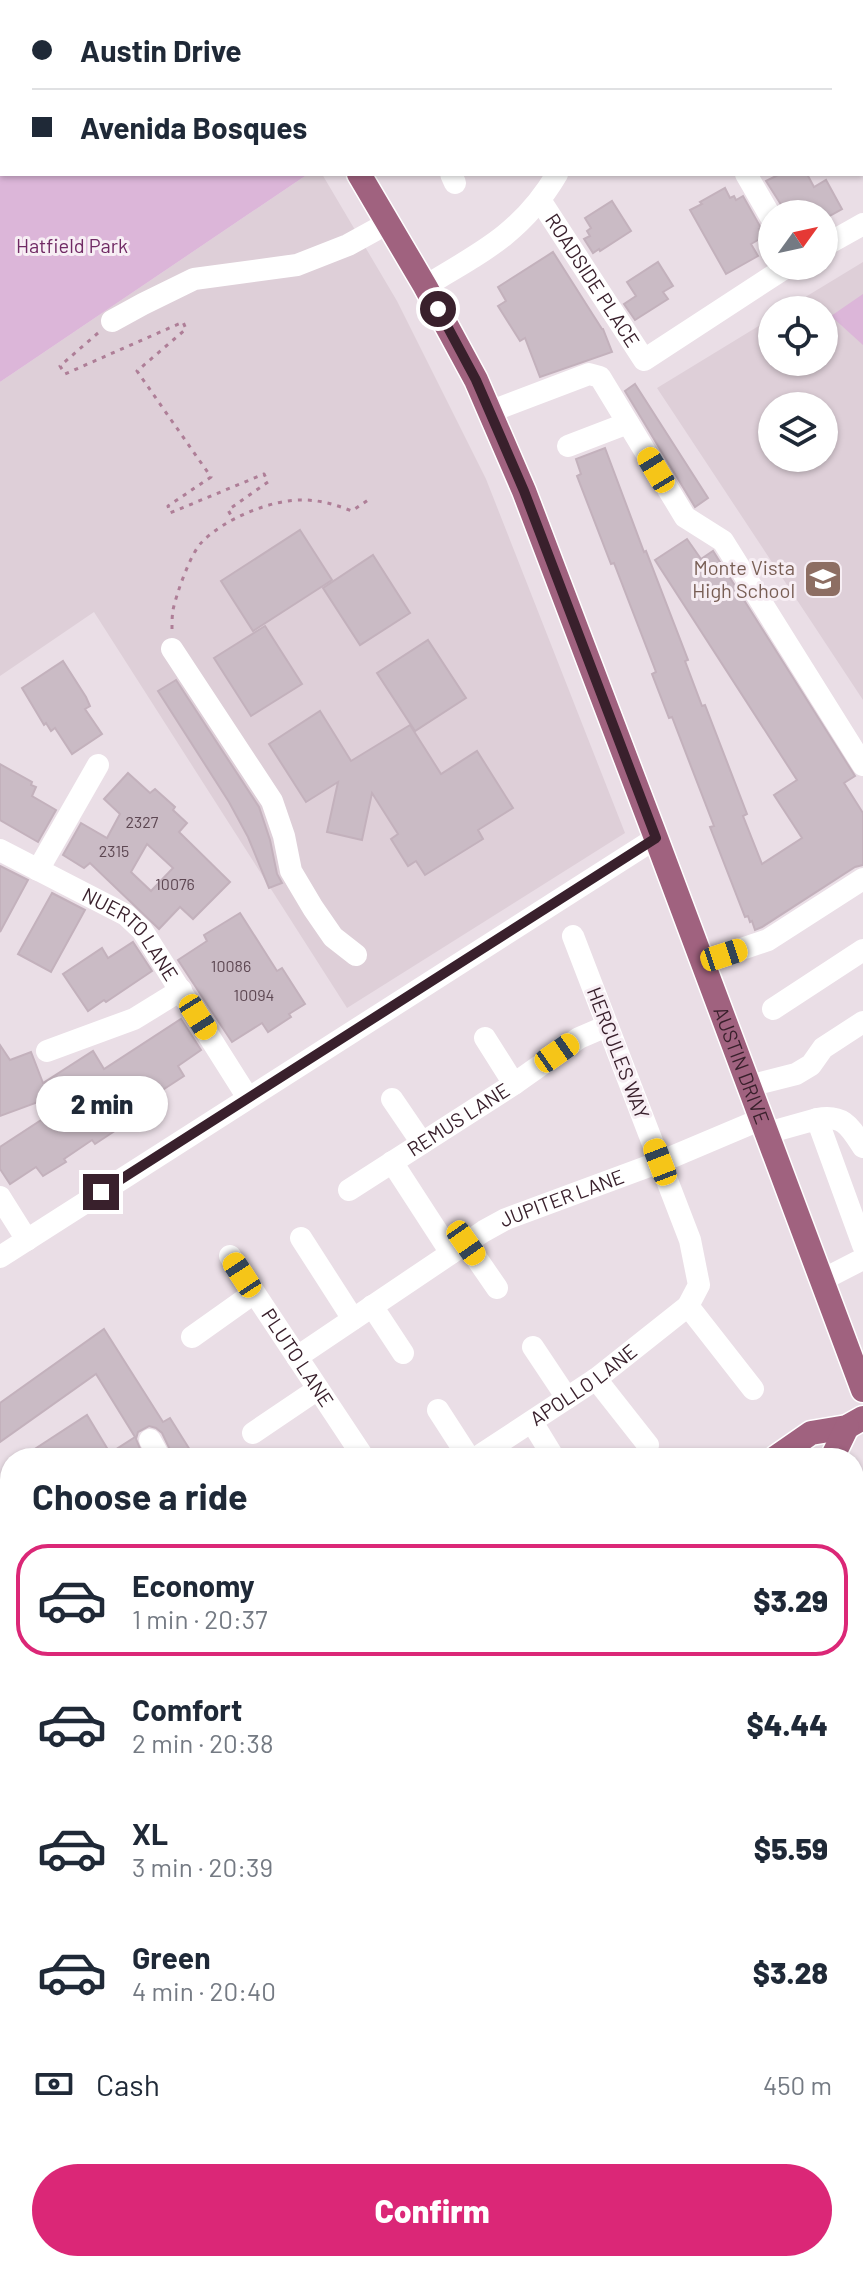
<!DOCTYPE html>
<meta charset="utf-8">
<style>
body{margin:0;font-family:Barlow,sans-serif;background:#f6f6f7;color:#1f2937;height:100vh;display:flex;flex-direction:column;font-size:30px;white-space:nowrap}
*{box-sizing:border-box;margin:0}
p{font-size:26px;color:#747a83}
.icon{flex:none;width:44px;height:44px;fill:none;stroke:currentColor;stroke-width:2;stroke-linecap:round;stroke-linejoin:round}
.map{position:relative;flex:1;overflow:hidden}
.sheet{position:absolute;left:0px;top:1448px;width:864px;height:824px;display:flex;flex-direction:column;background:#fff;border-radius:32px 32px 0 0;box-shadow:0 2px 6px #0004}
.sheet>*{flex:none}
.banner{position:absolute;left:0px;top:0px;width:864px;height:176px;box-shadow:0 2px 6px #0004;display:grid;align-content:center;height:176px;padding:0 32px;background:#fff}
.needle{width:52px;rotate:57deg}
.buttons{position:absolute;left:758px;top:200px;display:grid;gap:16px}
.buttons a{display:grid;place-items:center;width:80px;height:80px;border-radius:50%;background:#fff;box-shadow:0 2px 6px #0004;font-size:40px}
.end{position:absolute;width:36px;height:36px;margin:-18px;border:10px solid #39202c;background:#fff;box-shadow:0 0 0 4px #fff}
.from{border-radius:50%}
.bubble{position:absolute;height:56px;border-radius:28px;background:#fff;box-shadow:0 2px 6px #0004;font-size:26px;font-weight:800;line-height:56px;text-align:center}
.car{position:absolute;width:24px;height:48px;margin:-24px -12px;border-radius:10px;box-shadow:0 0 6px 2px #0007;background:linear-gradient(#f5c518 24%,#345 0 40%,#f5c518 0 76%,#345 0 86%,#f5c518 0)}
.banner b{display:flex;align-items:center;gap:28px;height:76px;font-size:30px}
.banner b+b{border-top:2px solid #e0e1e3}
.banner i{width:20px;height:20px;background:#1f2937}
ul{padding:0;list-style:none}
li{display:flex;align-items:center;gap:24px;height:112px;margin:0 16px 12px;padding:0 16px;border:4px solid transparent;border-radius:32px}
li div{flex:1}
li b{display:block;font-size:30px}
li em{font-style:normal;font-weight:800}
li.active{border-color:#db2777}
li>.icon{width:72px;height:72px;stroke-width:1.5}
h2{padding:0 32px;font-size:36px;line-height:96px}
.pay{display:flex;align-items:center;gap:20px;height:88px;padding:0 32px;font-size:30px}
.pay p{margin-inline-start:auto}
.button{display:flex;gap:16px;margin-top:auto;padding:16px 32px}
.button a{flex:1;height:92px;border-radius:48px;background:#db2777;color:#fff;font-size:32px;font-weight:800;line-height:92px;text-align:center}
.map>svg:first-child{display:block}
</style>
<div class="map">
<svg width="863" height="2272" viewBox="0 0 863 2272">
<rect width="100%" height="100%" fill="#eadee6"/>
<g fill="#decfd8" fill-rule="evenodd">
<polygon points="308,174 322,174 397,301 486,479 625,833 347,1008 94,612 0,676 0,382"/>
<path d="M863,262V700L657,388L772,318V362H824V310H784ZM772,406H824V458H772Z"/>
</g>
<g fill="#dcb6d9">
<polygon points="0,0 192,0 193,2 2,2 2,174 308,174 0,382"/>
<polygon points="863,294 863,345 831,316"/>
</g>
<g fill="#cabbc5" stroke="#c3b1bc" stroke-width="2" fill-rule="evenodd">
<polygon points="780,174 807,174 814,187 826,180 842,209 824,219 824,214 787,214 766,181"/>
<polygon points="725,188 730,198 734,196 736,200 743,196 761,228 759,229 763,237 751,244 758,256 726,274 690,210 702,204 700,202"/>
<polygon points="612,201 631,231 600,251 599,249 593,253 584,239 590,236 587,231 591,228 585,218"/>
<polygon points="553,252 602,329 603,329 612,352 540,377 525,338 520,341 498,306 506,301 498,287"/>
<polygon points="658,262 673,286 663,292 668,299 635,320 624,304 636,296 627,282"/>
<polygon points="635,384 708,498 695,507 625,391"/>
<polygon points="605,448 644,552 646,551 688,660 685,661 702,706 705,705 747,814 743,816 762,864 802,838 774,795 797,780 655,560 687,539 701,559 713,551 855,776 844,783 863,813 863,865 855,867 762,927 755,930 752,921 750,922 748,916 745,917 710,827 714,826 672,717 669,718 652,674 656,672 614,563 611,564 577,476 581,474 576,459"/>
<polygon points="300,530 332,580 253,631 221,581"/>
<polygon points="373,555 410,613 360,645 323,588"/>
<polygon points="265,626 302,684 251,716 214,658"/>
<polygon points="428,640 466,698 415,731 377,673"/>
<polygon points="63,661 86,697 90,706 85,709 102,734 72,754 55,728 51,731 46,723 44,725 22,688"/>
<polygon points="176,680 259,807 270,840 277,874 282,883 269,888 248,837 229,802 158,691"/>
<polygon points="320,711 351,761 410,725 441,774 477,751 513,808 478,830 483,839 425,875 416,861 408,866 391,839 398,834 372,793 362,840 327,832 338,782 306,802 269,744"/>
<polygon points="0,764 32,782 31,785 36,787 32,796 56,810 38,842 0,820"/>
<path d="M128,773L150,793L155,789L175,807L173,810L187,823L179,832L230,882L193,919L180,907L159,929L90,863L84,868L63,855L81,823L107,838L120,814L104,799ZM147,844L173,868L151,891L131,872Z"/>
<polygon points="0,866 28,880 0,932"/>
<polygon points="52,893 85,910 51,972 18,954"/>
<polygon points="240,913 277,971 282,968 305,1004 289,1014 291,1017 268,1032 262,1023 232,1042 178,960 207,941 204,935"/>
<polygon points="133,942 152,971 106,1002 104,1000 88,1011 63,974 102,948 108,958"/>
<polygon points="181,1019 201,1050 178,1066 184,1076 132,1110 136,1117 95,1144 92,1140 64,1159 66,1162 43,1176 36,1167 10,1184 0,1169 0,1147 87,1090 84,1085 0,1116 0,1045 10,1060 31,1052 43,1083 93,1051 104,1069"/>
<polygon points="104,1329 163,1422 170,1418 195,1458 174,1458 162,1433 156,1428 149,1426 138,1432 136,1439 144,1458 21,1458 87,1415 110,1453 135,1437 96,1374 0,1442 0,1403"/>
</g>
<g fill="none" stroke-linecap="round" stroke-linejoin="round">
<g stroke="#fff" stroke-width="27">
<g id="major">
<polyline points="233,0 234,2"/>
<path id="s7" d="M359,174L425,286L476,380L524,491L656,838L863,1390"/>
<polyline points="775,1458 811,1433 847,1427 863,1418"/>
<polyline points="832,1458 847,1427"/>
<polyline points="78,2272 83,2262"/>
<polyline points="100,2272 106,2262"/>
<polyline points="123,2272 129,2262"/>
</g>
</g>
<g stroke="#ae7e97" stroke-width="3" stroke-dasharray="4 6" stroke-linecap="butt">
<polyline points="98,333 60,366 65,374 183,322 186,329 137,371 211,477 168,506 170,513 264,474 268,482 228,510 233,519"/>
<path d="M172,629C172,623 172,616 173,610C176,595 191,552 202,542C224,519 272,499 303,500C321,500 336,505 352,511L368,500"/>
</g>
<g stroke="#fff" stroke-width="22">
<polyline points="506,0 509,2"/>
<polyline points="380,2 383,0"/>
<polyline points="629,2 630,0"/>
<polyline points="451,174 455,183"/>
<polyline points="746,174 772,219"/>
<path id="s1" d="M540,200L644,360L788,266"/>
<polyline points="824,246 863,224"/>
<path d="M425,286C481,253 523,232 557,174"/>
<polyline points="112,321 143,304 194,279 297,265 348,245 388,223"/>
<polyline points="489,412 589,374 600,377 685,517 723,541 863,765"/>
<polyline points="568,446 628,423"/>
<polyline points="172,649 272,801 284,836 291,871 313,908 333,937 356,955"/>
<path id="s2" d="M0,850L126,915L142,930L248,1098"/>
<polyline points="38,870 98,765"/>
<polyline points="703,962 768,940 863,879"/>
<polyline points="773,1009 863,950"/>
<polyline points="485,1038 514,1084"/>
<polyline points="47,1051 134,1019 181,990"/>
<polyline points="749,1086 796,1074 811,1065 823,1048 863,1022"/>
<polyline points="392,1099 422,1143"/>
<path d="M817,1119C844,1114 850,1127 863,1147"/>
<polyline points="767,1133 817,1119 863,1245"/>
<polyline points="392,1162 451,1253"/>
<path id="s3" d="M349,1190L514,1084L579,1038L607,1026"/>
<polyline points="0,1197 27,1240"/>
<polyline points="301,1238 353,1319"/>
<polyline points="466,1243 497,1288"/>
<path id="s4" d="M230,1256L364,1458"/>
<polyline points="0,1257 656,838"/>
<polyline points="822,1280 863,1259"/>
<polyline points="372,1306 403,1353"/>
<polyline points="688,1306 753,1389"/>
<polyline points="192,1337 254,1293"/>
<polyline points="533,1347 567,1398"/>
<path id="s5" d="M297,1357L484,1231L506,1219L660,1162L762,1119"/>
<polyline points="596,1379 648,1445"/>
<polyline points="438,1410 469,1458"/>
<polyline points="532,1422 554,1458"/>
<polyline points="253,1433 318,1389"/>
<polyline points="150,1440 160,1458"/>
<path id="s6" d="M476,1458L596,1379L688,1306L699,1285L690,1240L573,936"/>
<polyline points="854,1570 863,1573"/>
<polyline points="854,1708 855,1684 863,1670"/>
<polyline points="0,1713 10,1707"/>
<polyline points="854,1719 863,1738"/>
<polyline points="0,1751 10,1767"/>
<polyline points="854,1778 863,1772"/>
<polyline points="854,1826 863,1821"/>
<polyline points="854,2067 863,2076"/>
<polyline points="854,2217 863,2209"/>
<polyline points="443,2262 464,2272"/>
<polyline points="600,2262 620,2269 624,2272"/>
<polyline points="696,2262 715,2272"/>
<polyline points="760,2262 762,2272"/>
<polyline points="288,2272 290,2262"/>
<polyline points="790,2272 799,2262"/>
</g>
<use href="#major" stroke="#a0627f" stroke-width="24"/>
</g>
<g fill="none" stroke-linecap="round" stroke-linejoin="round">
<polyline stroke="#39202c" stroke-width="10" points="101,1192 656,838 524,491 476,380 438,309"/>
</g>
<defs>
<g id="school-square" transform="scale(2)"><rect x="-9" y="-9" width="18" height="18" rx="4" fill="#8d6e63" stroke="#f7eef4"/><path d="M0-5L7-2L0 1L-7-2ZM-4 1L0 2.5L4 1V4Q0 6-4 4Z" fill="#fff"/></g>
</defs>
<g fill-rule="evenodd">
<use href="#school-square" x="823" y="579"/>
</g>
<g text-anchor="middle" stroke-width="6" stroke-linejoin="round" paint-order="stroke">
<g font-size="16" fill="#5d4752">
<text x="142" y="828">2327</text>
<text x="114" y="857">2315</text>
<text x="175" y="890">10076</text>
<text x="231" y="972">10086</text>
<text x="254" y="1001">10094</text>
</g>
<g font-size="20" fill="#702a64" stroke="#f7eef4">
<text x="72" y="253">Hatfield Park</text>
</g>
<g font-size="20" fill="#39202c" stroke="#f7eef4">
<text dy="7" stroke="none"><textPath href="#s1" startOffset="96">ROADSIDE PLACE</textPath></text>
<text dy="7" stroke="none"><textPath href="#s2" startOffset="158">NUERTO LANE</textPath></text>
<text transform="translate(618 1053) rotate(69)" y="7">HERCULES WAY</text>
<text dy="7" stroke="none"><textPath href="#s7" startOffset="972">AUSTIN DRIVE</textPath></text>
<text dy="7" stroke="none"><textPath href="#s3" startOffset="130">REMUS LANE</textPath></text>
<text dy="7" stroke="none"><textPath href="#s5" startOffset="310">JUPITER LANE</textPath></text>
<text dy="7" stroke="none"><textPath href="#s4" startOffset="122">PLUTO LANE</textPath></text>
<text dy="7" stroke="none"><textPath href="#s6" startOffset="130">APOLLO LANE</textPath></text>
</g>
<g font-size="20" fill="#785e54" stroke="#f7eef4" text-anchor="end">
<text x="795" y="575">Monte Vista<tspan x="795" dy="23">High School</tspan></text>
</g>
</g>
</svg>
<div class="buttons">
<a><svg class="needle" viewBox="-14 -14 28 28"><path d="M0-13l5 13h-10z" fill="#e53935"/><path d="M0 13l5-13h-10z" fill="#747a83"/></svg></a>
<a><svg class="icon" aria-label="locate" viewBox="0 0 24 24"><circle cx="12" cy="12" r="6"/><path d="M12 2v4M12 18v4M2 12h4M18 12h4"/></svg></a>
<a><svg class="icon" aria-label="layers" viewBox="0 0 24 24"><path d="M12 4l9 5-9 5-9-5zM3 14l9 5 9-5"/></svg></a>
</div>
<i class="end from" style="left:438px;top:309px"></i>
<i class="end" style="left:101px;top:1192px"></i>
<div class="bubble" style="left:36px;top:1076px;width:132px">2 min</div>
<i class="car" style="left:656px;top:470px;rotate:329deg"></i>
<i class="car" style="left:724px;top:955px;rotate:72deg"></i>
<i class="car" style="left:198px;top:1017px;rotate:148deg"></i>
<i class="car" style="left:557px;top:1053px;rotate:55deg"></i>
<i class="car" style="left:660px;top:1162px;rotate:339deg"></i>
<i class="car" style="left:466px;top:1243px;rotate:145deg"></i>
<i class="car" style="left:242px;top:1275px;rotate:327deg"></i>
<div class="banner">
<b><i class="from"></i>Austin Drive</b>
<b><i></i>Avenida Bosques</b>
</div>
<section class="sheet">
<h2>Choose a ride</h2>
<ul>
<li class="active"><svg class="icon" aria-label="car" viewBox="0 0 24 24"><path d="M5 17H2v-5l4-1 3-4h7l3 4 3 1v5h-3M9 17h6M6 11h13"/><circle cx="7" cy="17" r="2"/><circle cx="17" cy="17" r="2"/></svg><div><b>Economy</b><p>1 min · 20:37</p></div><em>$3.29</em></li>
<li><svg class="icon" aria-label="car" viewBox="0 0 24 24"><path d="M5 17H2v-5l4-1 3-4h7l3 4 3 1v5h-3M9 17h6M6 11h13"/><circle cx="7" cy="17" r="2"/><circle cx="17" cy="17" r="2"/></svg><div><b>Comfort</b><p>2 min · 20:38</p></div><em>$4.44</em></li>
<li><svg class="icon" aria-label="car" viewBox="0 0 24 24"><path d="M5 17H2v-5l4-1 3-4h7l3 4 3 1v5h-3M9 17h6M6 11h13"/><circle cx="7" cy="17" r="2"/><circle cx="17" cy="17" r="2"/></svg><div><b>XL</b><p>3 min · 20:39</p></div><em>$5.59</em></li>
<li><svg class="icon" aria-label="car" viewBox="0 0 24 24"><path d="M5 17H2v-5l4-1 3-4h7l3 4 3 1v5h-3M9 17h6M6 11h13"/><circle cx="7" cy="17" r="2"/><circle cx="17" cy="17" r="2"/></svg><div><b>Green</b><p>4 min · 20:40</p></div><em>$3.28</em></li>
</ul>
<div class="pay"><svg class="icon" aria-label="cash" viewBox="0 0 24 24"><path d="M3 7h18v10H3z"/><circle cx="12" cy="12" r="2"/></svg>Cash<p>450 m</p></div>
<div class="button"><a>Confirm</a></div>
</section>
</div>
